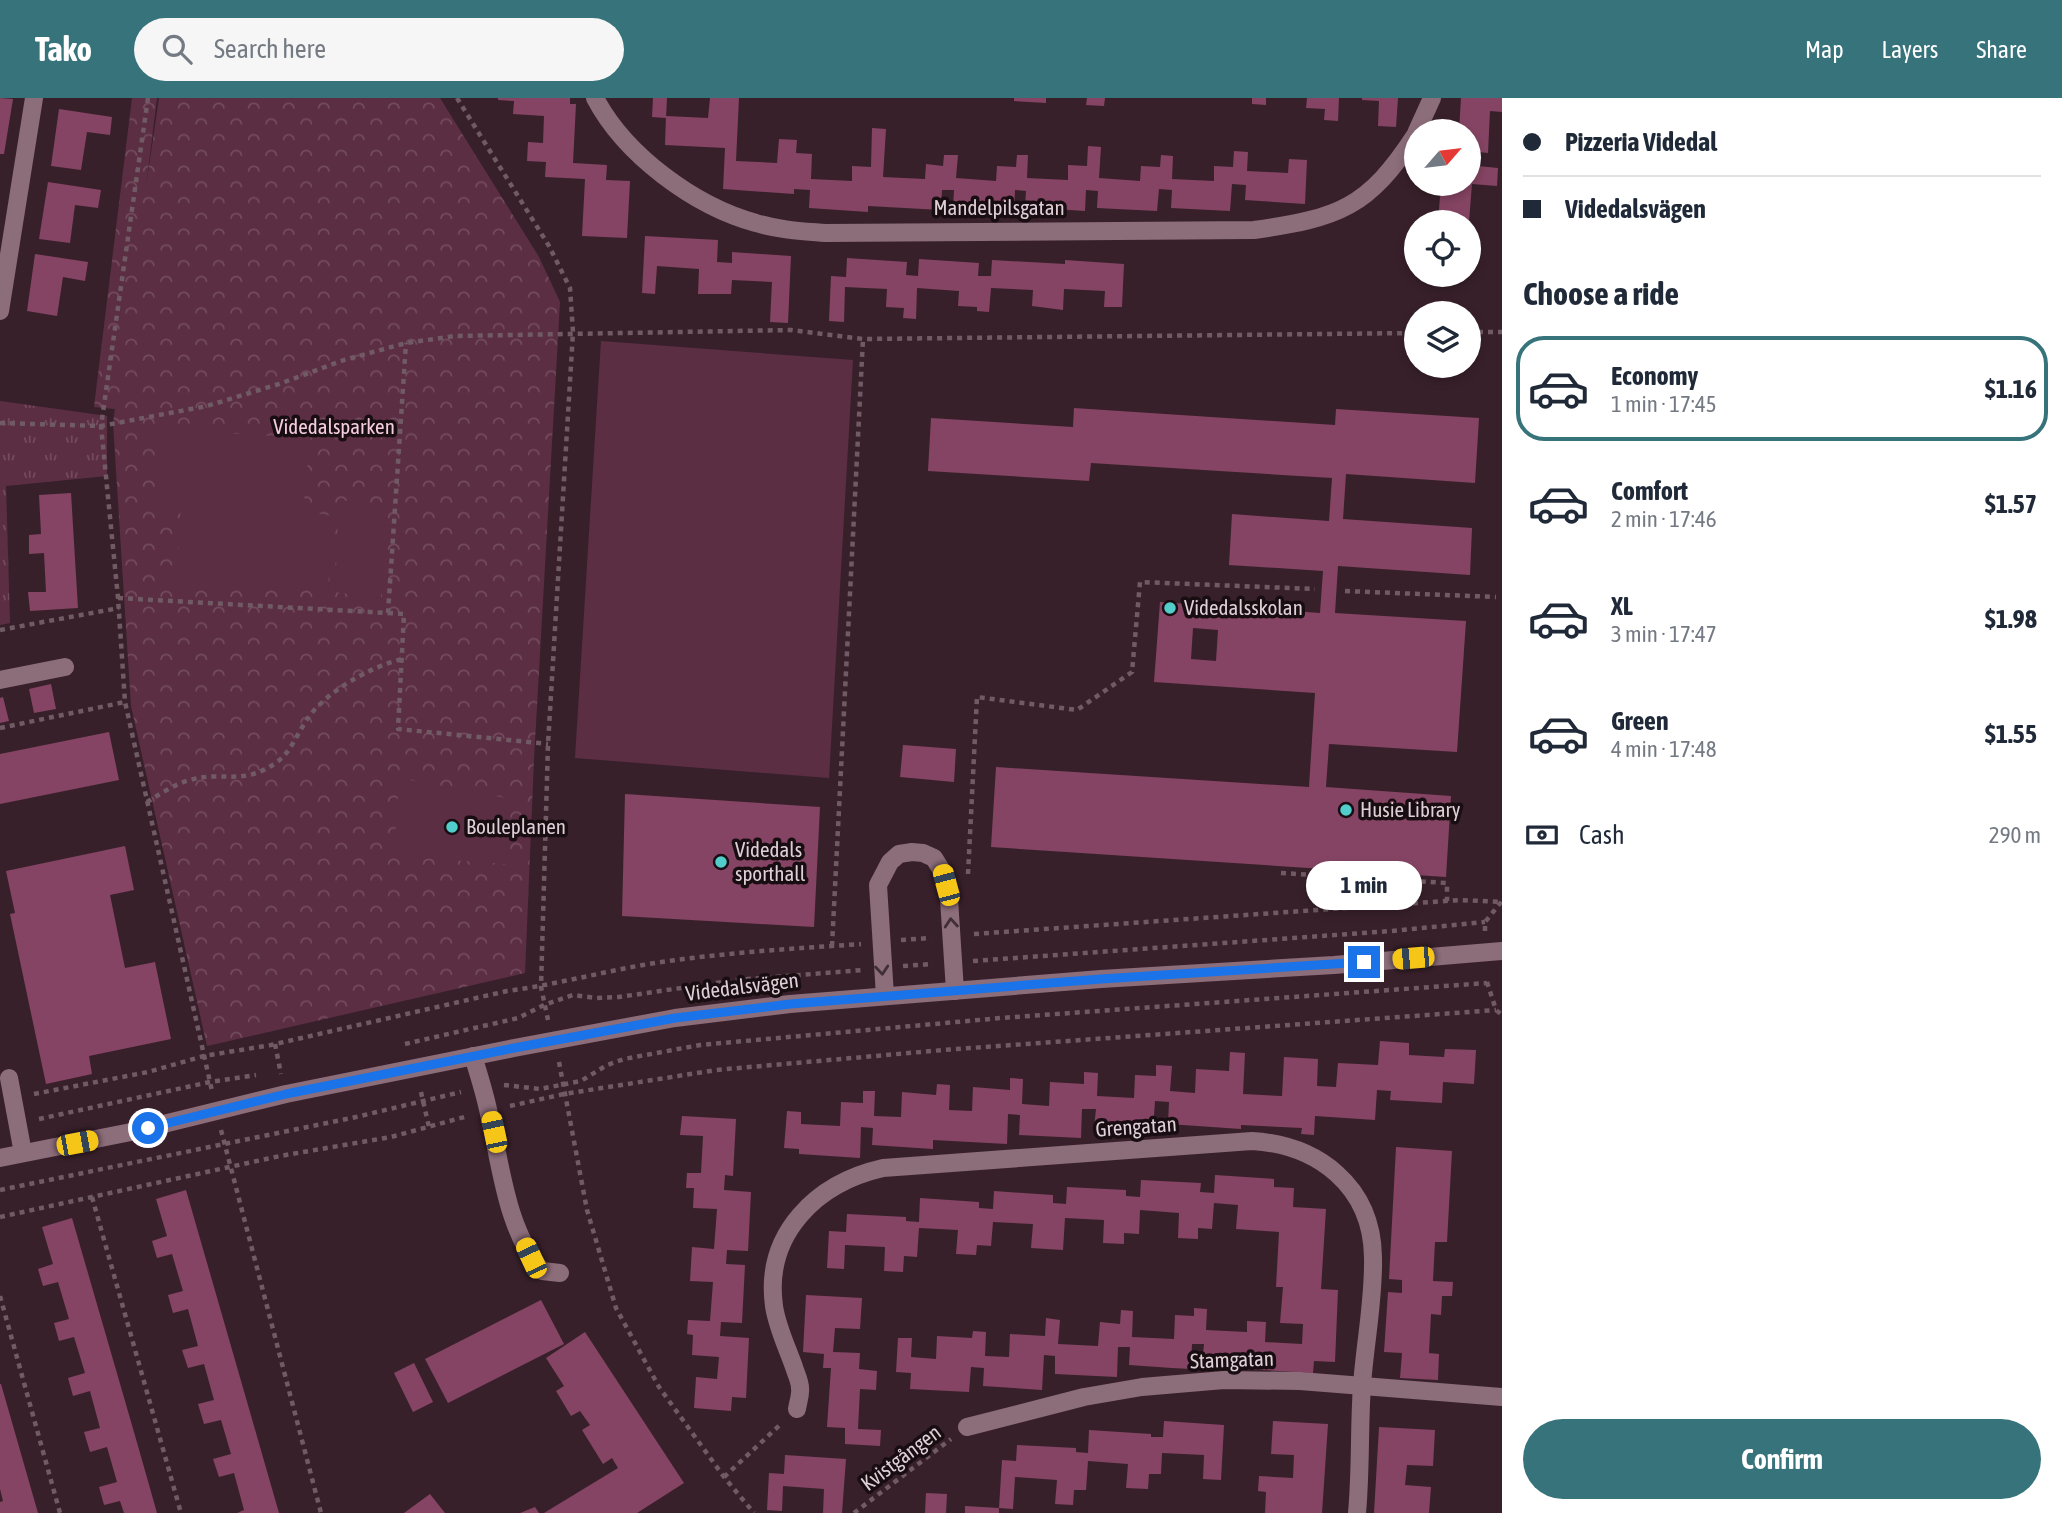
<!DOCTYPE html>
<meta charset="utf-8">
<style>
body{margin:0;font-family:"Asap Condensed",sans-serif;background:#f6f6f7;color:#1f2937;height:100vh;display:flex;flex-direction:column;font-size:26px;white-space:nowrap}
*{box-sizing:border-box;margin:0}
p{font-size:23px;color:#747a83}
.icon{flex:none;width:38px;height:38px;fill:none;stroke:currentColor;stroke-width:2;stroke-linecap:round;stroke-linejoin:round}
.map{position:relative;flex:1;overflow:hidden}
.sheet{display:flex;flex-direction:column;background:#fff;width:560px}
.sheet>*{flex:none}
.guide{display:grid;align-content:center;height:154px;padding:0 21px;background:#fff}
.needle{width:46px;rotate:62deg}
.fabs{position:absolute;left:1404px;top:21px;display:grid;gap:14px}
.fabs a{display:grid;place-items:center;width:77px;height:77px;border-radius:50%;background:#fff;box-shadow:0 4px 10px #0003;font-size:35px}
.end{position:absolute;width:32px;height:32px;margin:-16px;border:9px solid #1a73e8;background:#fff;box-shadow:0 0 0 4px #fff}
.from{border-radius:50%}
.bubble{position:absolute;height:49px;border-radius:24px;background:#fff;box-shadow:0 4px 10px #0003;font-size:23px;font-weight:700;line-height:49px;text-align:center}
.car{position:absolute;width:21px;height:42px;margin:-21px -10px;border-radius:9px;box-shadow:0 0 5px 2px #0007;background:linear-gradient(#f5c518 24%,#345 0 40%,#f5c518 0 76%,#345 0 86%,#f5c518 0)}
.guide b{display:flex;align-items:center;gap:24px;height:66px;font-size:26px}
.guide b+b{border-top:2px solid #e0e1e3}
.guide i{width:18px;height:18px;background:#1f2937}
ul{padding:0;list-style:none}
li{display:flex;align-items:center;gap:21px;height:105px;margin:0 14px 10px;padding:0 7px;border:4px solid transparent;border-radius:28px}
li div{flex:1}
li b{display:block;font-size:26px}
li em{font-style:normal;font-weight:700}
li.active{border-color:#36737a}
li>.icon{width:63px;height:63px;stroke-width:1.5}
h2{padding:0 21px;font-size:32px;line-height:84px}
.pay{display:flex;align-items:center;gap:18px;height:77px;padding:0 21px;font-size:26px}
.pay p{margin-inline-start:auto}
.button{display:flex;gap:14px;margin-top:auto;padding:14px 21px}
.button a{flex:1;height:80px;border-radius:42px;background:#36737a;color:#fff;font-size:28px;font-weight:700;line-height:80px;text-align:center}
header{display:flex;align-items:center;gap:42px;box-sizing:border-box;height:98px;padding:0 35px;background:#36737a;color:#fff}
header strong{font-size:33px}
nav{display:flex;gap:38px;margin-inline-start:auto;font-size:24px}
.search{width:490px;height:63px;background:#f6f6f7;display:flex;align-items:center;gap:18px;box-sizing:border-box;padding:0 24px;border-radius:38px;color:#747a83;font-size:26px}
main{display:flex;flex:1;min-height:0}
.map>svg:first-child{display:block}
</style>
<header>
<strong>Tako</strong>
<div class="search"><svg class="icon" aria-label="search" viewBox="0 0 24 24"><circle cx="10" cy="10" r="6"/><path d="M15 15l6 6"/></svg>Search here</div>
<nav><a>Map</a><a>Layers</a><a>Share</a></nav>
</header>
<main>
<div class="map">
<svg width="1502" height="1415" viewBox="0 0 1502 1415">
<defs>
<pattern id="grass-tufts" width="24" height="20" patternUnits="userSpaceOnUse" patternTransform="scale(1.75)"><rect width="24" height="20" fill="#5c2e44"/><path d="M3 7l-1-3M5 7V3M7 7l1-3M15 17l-1-3M17 17v-4M19 17l1-3" fill="none" stroke="#734b5e"/></pattern>
<pattern id="park-crowns" width="20" height="18" patternUnits="userSpaceOnUse" patternTransform="scale(1.75)"><rect width="20" height="18" fill="#5c2e44"/><path d="M2 6a3 3 0 1 1 6 0M12 15a3 3 0 1 1 6 0" fill="none" stroke="#734b5e"/></pattern>
</defs>
<rect width="100%" height="100%" fill="#38202b"/>
<polygon fill="url(#grass-tufts)" points="0,303 107,318 107,378 6,388 10,525 0,527"/>
<polygon fill="url(#park-crowns)" points="132,0 157,0 146,89 159,0 440,0 539,159 560,204 534,661 525,875 207,948 131,608 113,325 115,311 94,309"/>
<g fill="#5c2e44">
<polygon points="601,243 853,262 829,680 575,660"/>
<polygon points="160,332 310,340 303,413 332,418 328,492 176,484 181,407 156,405"/>
<polygon points="339,402 385,407 381,501 335,494"/>
<polygon points="399,680 511,701 507,766 394,758"/>
</g>
<g fill="#854463" fill-rule="evenodd">
<polygon points="0,0 13,1 4,56 0,56"/>
<polygon points="498,0 570,0 570,6 576,6 573,65 607,67 606,82 630,83 627,140 582,138 585,81 545,79 546,64 527,63 528,44 543,45 544,18 513,16 514,3 498,2"/>
<polygon points="653,0 667,0 666,20 652,19"/>
<polygon points="710,0 739,0 736,63 777,65 779,41 797,42 796,55 812,56 811,81 852,83 852,68 871,69 872,30 886,31 883,79 925,81 926,66 943,68 944,57 958,57 956,80 996,83 997,68 1016,69 1017,57 1028,57 1027,80 1068,82 1068,67 1087,68 1088,48 1101,49 1099,80 1140,83 1141,68 1160,69 1161,57 1173,58 1172,81 1214,83 1214,68 1233,69 1234,53 1248,54 1247,73 1288,75 1289,61 1307,62 1305,106 1245,102 1246,87 1232,86 1230,113 1171,110 1172,92 1159,91 1157,113 1097,110 1098,93 1086,92 1085,113 1025,109 1026,93 1015,92 1014,113 953,110 954,92 942,92 941,112 868,108 868,114 809,110 810,92 794,91 794,96 723,91 725,50 665,47 666,18 708,20"/>
<polygon points="1014,0 1046,0 1046,5 1014,3"/>
<polygon points="1087,0 1105,0 1104,8 1086,7"/>
<polygon points="1252,0 1266,0 1266,7 1252,6"/>
<polygon points="1307,0 1339,0 1338,23 1324,22 1325,11 1306,10"/>
<polygon points="1362,0 1398,0 1396,29 1378,28 1379,3 1362,2"/>
<polygon points="1461,0 1502,0 1502,14 1490,13 1488,55 1468,53 1468,33 1459,33"/>
<polygon points="59,11 112,19 110,37 87,34 81,72 51,68"/>
<polygon points="1468,67 1498,70 1497,88 1472,86 1469,124 1438,124 1441,86 1468,86"/>
<polygon points="48,84 101,92 98,110 75,107 70,145 39,141"/>
<polygon points="645,138 718,142 717,164 732,165 732,154 791,158 788,225 770,224 772,184 732,182 731,196 698,196 699,171 657,168 655,196 642,195"/>
<polygon points="35,156 88,164 85,183 63,179 57,218 27,213"/>
<polygon points="847,160 907,164 906,177 918,178 919,161 979,165 978,178 991,178 992,162 1065,166 1065,162 1124,166 1122,209 1104,209 1105,193 1064,191 1063,212 1032,208 1033,192 991,190 989,214 977,213 977,209 958,208 959,193 917,190 916,221 903,220 904,210 886,209 887,191 845,189 844,224 829,223 831,178 846,179"/>
<path d="M1074,310L1335,327L1336,311L1479,320L1475,385L1346,376L1343,421L1472,430L1470,477L1338,468L1335,515L1466,523L1457,654L1329,646L1326,689L1451,698L1446,779L991,749L996,669L1309,689L1315,595L1154,584L1160,504L1320,515L1323,473L1229,467L1232,416L1329,423L1332,380L1091,365L1089,383L928,373L931,320L1073,329ZM1193,530L1218,532L1216,563L1191,561Z"/>
<polygon points="71,395 78,510 30,513 28,494 46,494 44,455 29,456 29,437 41,436 39,397"/>
<polygon points="51,586 56,611 34,615 29,591"/>
<polygon points="3,599 9,623 0,625 0,600"/>
<polygon points="109,634 119,682 0,706 0,656"/>
<polygon points="903,647 956,651 954,684 900,679"/>
<polygon points="625,696 820,709 814,829 622,818"/>
<polygon points="125,748 134,792 110,797 125,870 155,864 171,941 89,958 92,976 46,986 10,816 15,815 6,773"/>
<polygon points="1380,943 1409,945 1409,957 1444,959 1445,951 1476,952 1474,986 1443,984 1442,1005 1390,1002 1391,993 1377,992 1375,1022 1315,1018 1314,1037 1301,1036 1302,1030 1241,1027 1241,1031 1168,1026 1169,1004 1155,1003 1153,1033 1094,1030 1096,1011 1082,1011 1081,1040 1019,1037 1020,1017 1008,1016 1007,1046 933,1042 933,1051 872,1047 873,1030 861,1029 860,1060 799,1056 799,1051 784,1050 787,1013 801,1014 801,1026 840,1028 841,1004 863,1005 863,993 875,993 874,1018 901,1019 902,994 936,997 937,986 950,987 949,1012 972,1013 973,989 1010,992 1010,980 1023,981 1022,1006 1049,1008 1050,984 1084,986 1084,974 1098,975 1097,998 1134,1000 1135,977 1156,978 1156,967 1172,968 1170,993 1195,995 1196,971 1229,973 1230,954 1245,955 1243,996 1282,998 1284,959 1318,961 1317,988 1336,989 1338,965 1378,967"/>
<polygon points="682,1018 736,1021 733,1078 725,1077 724,1092 751,1094 748,1153 727,1152 726,1166 745,1167 742,1225 721,1224 720,1238 749,1240 746,1300 732,1299 731,1313 694,1310 696,1279 717,1281 719,1259 692,1257 693,1237 687,1236 688,1222 710,1223 713,1184 690,1183 692,1149 714,1151 717,1111 693,1110 694,1090 686,1090 687,1075 701,1075 703,1038 680,1037"/>
<polygon points="1396,1049 1452,1053 1447,1144 1435,1144 1433,1183 1453,1184 1452,1198 1442,1198 1441,1217 1431,1216 1429,1255 1439,1256 1438,1282 1400,1280 1402,1255 1384,1254 1388,1194 1402,1195 1402,1182 1389,1181"/>
<polygon points="1215,1077 1274,1081 1274,1089 1294,1090 1293,1109 1326,1111 1321,1191 1338,1192 1335,1264 1314,1263 1313,1275 1245,1271 1245,1268 1202,1266 1204,1246 1192,1246 1191,1271 1172,1270 1129,1267 1130,1249 1118,1249 1117,1279 1055,1276 1055,1258 1044,1257 1042,1292 983,1288 984,1270 971,1269 969,1294 910,1291 911,1275 896,1274 898,1240 912,1240 911,1259 936,1261 937,1238 972,1240 973,1233 986,1234 985,1258 1009,1259 1010,1236 1045,1238 1046,1220 1060,1222 1058,1246 1098,1248 1100,1224 1120,1226 1121,1212 1133,1213 1132,1239 1174,1241 1175,1217 1194,1218 1194,1210 1207,1211 1206,1232 1247,1234 1247,1223 1266,1224 1265,1244 1302,1246 1303,1226 1280,1225 1283,1189 1276,1189 1279,1134 1236,1131 1238,1107 1214,1105 1212,1131 1198,1130 1198,1141 1178,1140 1179,1115 1140,1112 1139,1136 1124,1135 1124,1146 1103,1145 1104,1122 1065,1120 1063,1152 1031,1150 1033,1126 993,1124 991,1148 977,1147 976,1157 956,1156 958,1132 919,1130 917,1159 904,1158 903,1174 884,1173 885,1149 845,1147 844,1171 827,1170 829,1133 846,1134 847,1116 906,1119 906,1123 919,1124 920,1100 979,1104 979,1110 993,1111 994,1093 1053,1097 1053,1105 1066,1106 1067,1089 1126,1092 1126,1098 1140,1099 1141,1082 1201,1085 1200,1094 1214,1095"/>
<polygon points="186,1092 218,1203 279,1415 237,1415 244,1412 234,1375 219,1379 213,1361 231,1356 221,1322 204,1326 198,1306 214,1302 204,1266 188,1270 182,1252 198,1248 188,1211 173,1215 168,1197 183,1193 172,1156 157,1160 152,1143 167,1138 156,1101"/>
<polygon points="72,1120 136,1341 157,1415 124,1415 120,1403 104,1407 99,1389 117,1384 107,1349 90,1354 84,1334 100,1330 90,1293 73,1298 68,1280 85,1275 74,1239 59,1243 54,1225 69,1221 58,1184 43,1188 38,1171 53,1166 42,1129"/>
<polygon points="806,1197 862,1200 860,1231 835,1230 833,1254 860,1255 859,1271 877,1273 876,1292 860,1291 858,1331 881,1332 880,1348 845,1346 845,1330 827,1329 831,1270 823,1270 824,1256 803,1254"/>
<polygon points="541,1202 564,1246 448,1305 425,1261"/>
<polygon points="585,1234 684,1385 637,1415 544,1415 618,1370 612,1360 603,1366 582,1332 590,1327 580,1313 571,1318 556,1293 564,1288 546,1260"/>
<polygon points="414,1265 433,1304 413,1314 394,1275"/>
<polygon points="0,1286 1,1286 38,1415 0,1415 0,1404 3,1403 0,1391"/>
<polygon points="1164,1323 1224,1327 1221,1382 1203,1381 1204,1357 1162,1355 1161,1376 1149,1376 1148,1391 1126,1390 1128,1366 1088,1363 1086,1392 1074,1392 1073,1407 1055,1406 1057,1382 1015,1379 1013,1411 999,1410 1002,1362 1016,1363 1017,1347 1076,1350 1076,1354 1088,1355 1089,1332 1151,1336 1151,1339 1163,1339"/>
<polygon points="1273,1323 1328,1326 1322,1415 1265,1415 1266,1394 1258,1393 1259,1378 1293,1380 1294,1357 1271,1356"/>
<polygon points="1379,1329 1435,1332 1433,1368 1407,1367 1405,1387 1431,1389 1429,1415 1374,1415"/>
<polygon points="785,1357 846,1361 842,1415 823,1415 824,1391 783,1388 782,1413 767,1412 769,1375 784,1376"/>
<polygon points="926,1395 947,1396 946,1415 925,1415"/>
<polygon points="430,1396 445,1415 404,1415"/>
<polygon points="965,1408 999,1410 999,1415 965,1415"/>
<polygon points="535,1409 539,1415 520,1415"/>
</g>
<g fill="none" stroke-linecap="round" stroke-linejoin="round">
<g stroke="#705b64" stroke-width="4.5" stroke-dasharray="5 5" stroke-linecap="butt">
<polyline points="148,0 101,328 118,500 125,604 212,993"/>
<polyline points="457,0 549,148 570,190 573,234 548,646 541,889 548,922"/>
<polyline points="1468,234 1502,234"/>
<polyline points="0,325 101,328 207,308 279,286 344,262 406,245 455,238 791,232 863,241 1416,235"/>
<polyline points="1345,493 1496,499"/>
<polyline points="118,500 388,515 406,245"/>
<polyline points="388,515 404,516 398,631 548,646"/>
<polyline points="0,532 119,510"/>
<polyline points="0,630 125,604"/>
<path d="M147,704C160,696 175,686 190,682C224,672 242,689 277,664C291,654 298,634 308,620C327,593 370,569 402,561"/>
<polyline points="1281,775 1447,785 1447,803"/>
<polyline points="968,776 977,599 1077,612 1132,574 1140,484 1315,491"/>
<polyline points="1485,833 1485,824 1502,803"/>
<polyline points="974,836 1460,802 1501,804"/>
<polyline points="901,842 931,840"/>
<polyline points="832,848 863,241"/>
<polyline points="973,863 1391,833 1485,824"/>
<polyline points="903,868 933,866"/>
<polyline points="1487,884 1496,912 1502,917"/>
<polyline points="275,946 281,976"/>
<polyline points="405,946 518,920 544,907 573,897 596,900 619,899 736,882 863,872"/>
<polyline points="559,964 587,1112 616,1210 659,1289 724,1379 754,1415"/>
<polyline points="504,987 540,991 581,983 607,967 624,961 700,947 1001,920 1487,885"/>
<polyline points="421,994 429,1029"/>
<path d="M34,996L148,974L204,958L271,947L507,893C553,887 598,875 643,867C715,855 788,851 861,846"/>
<polyline points="510,1008 564,996 716,972 943,952 1496,912"/>
<polyline points="39,1021 210,984 256,977"/>
<polyline points="221,1032 321,1415"/>
<polyline points="0,1092 356,1019 461,994"/>
<polyline points="92,1099 181,1415"/>
<polyline points="0,1119 280,1058 391,1039 468,1018"/>
<polyline points="0,1198 60,1415"/>
<polyline points="724,1379 782,1325"/>
<polyline points="854,1415 951,1341"/>
</g>
<g stroke="#8c6d7a" stroke-width="18">
<path d="M595,0C625,57 694,108 756,125C779,132 801,133 825,135L1254,132C1339,120 1368,110 1416,36"/>
<polyline points="1417,33 1432,0"/>
<polyline points="0,213 34,0"/>
<polyline points="0,582 65,569"/>
<polyline points="885,898 878,787 890,764 899,756 912,754 923,755 934,760 942,773 949,801 955,893"/>
<path d="M473,958C479,977 485,996 489,1016C501,1067 506,1131 542,1173L560,1175"/>
<polyline points="9,980 23,1055"/>
<polyline points="0,1060 131,1034 286,996 514,950 675,920 790,906 1101,881 1334,867 1502,853"/>
<path d="M797,1311C798,1304 801,1297 800,1290C800,1283 796,1276 794,1269C787,1249 777,1229 774,1208C764,1135 817,1085 883,1070L1252,1043C1318,1047 1372,1088 1373,1159C1374,1202 1365,1245 1362,1287C1359,1330 1361,1372 1357,1415"/>
<polyline points="967,1329 1084,1299 1142,1289 1224,1282 1300,1283 1502,1299"/>
</g>
</g>
<defs><path id="oneway-chevron" d="M-2-3.5L2.5 0L-2 3.5" fill="none" stroke-width="1.6" stroke-linecap="round" stroke-linejoin="round" transform="scale(1.75)"/></defs>
<g stroke="#412f36">
<use href="#oneway-chevron" transform="translate(951 825) rotate(-95)"/>
<use href="#oneway-chevron" transform="translate(882 872) rotate(85)"/>
</g>
<g fill="none" stroke-linecap="round" stroke-linejoin="round">
<polyline stroke="#1a73e8" stroke-width="9" points="148,1030 286,996 514,950 675,920 790,906 1101,881 1364,864"/>
</g>
<g fill="#53cdcb" stroke="#180e12" stroke-width="2.5">
<circle cx="1170" cy="510" r="7"/>
<circle cx="1346" cy="712" r="7"/>
<circle cx="452" cy="729" r="7"/>
<circle cx="721" cy="764" r="7"/>
</g>
<g text-anchor="middle" stroke-width="7" stroke-linejoin="round" paint-order="stroke">
<g font-size="21" fill="#dfcfd6" stroke="#180e12">
<text x="999" y="117">Mandelpilsgatan</text>
<text transform="translate(742 889) rotate(-7)" y="7">Videdalsvägen</text>
<text transform="translate(1136 1029) rotate(-4)" y="7">Grengatan</text>
<text transform="translate(1232 1262) rotate(-2)" y="7">Stamgatan</text>
<text transform="translate(901 1360) rotate(-37)" y="7">Kvistgången</text>
</g>
<g font-size="21" fill="#f6cdde" stroke="#180e12">
<text x="334" y="336">Videdalsparken</text>
</g>
<g font-size="21" fill="#dfcfd6" stroke="#180e12" text-anchor="start">
<text x="1184" y="517">Videdalsskolan</text>
<text x="1360" y="719">Husie Library</text>
<text x="466" y="736">Bouleplanen</text>
<text x="735" y="759">Videdals<tspan x="735" dy="24">sporthall</tspan></text>
</g>
</g>
</svg>
<div class="fabs">
<a><svg class="needle" viewBox="-14 -14 28 28"><path d="M0-13l5 13h-10z" fill="#e53935"/><path d="M0 13l5-13h-10z" fill="#747a83"/></svg></a>
<a><svg class="icon" aria-label="locate" viewBox="0 0 24 24"><circle cx="12" cy="12" r="6"/><path d="M12 2v4M12 18v4M2 12h4M18 12h4"/></svg></a>
<a><svg class="icon" aria-label="layers" viewBox="0 0 24 24"><path d="M12 4l9 5-9 5-9-5zM3 14l9 5 9-5"/></svg></a>
</div>
<i class="end from" style="left:148px;top:1030px"></i>
<i class="end" style="left:1364px;top:864px"></i>
<div class="bubble" style="left:1306px;top:763px;width:116px">1 min</div>
<i class="car" style="left:946px;top:787px;rotate:345deg"></i>
<i class="car" style="left:1413px;top:860px;rotate:265deg"></i>
<i class="car" style="left:494px;top:1034px;rotate:348deg"></i>
<i class="car" style="left:77px;top:1045px;rotate:79deg"></i>
<i class="car" style="left:531px;top:1160px;rotate:335deg"></i>
</div>
<section class="sheet">
<div class="guide">
<b><i class="from"></i>Pizzeria Videdal</b>
<b><i></i>Videdalsvägen</b>
</div>
<h2>Choose a ride</h2>
<ul>
<li class="active"><svg class="icon" aria-label="car" viewBox="0 0 24 24"><path d="M5 17H2v-5l4-1 3-4h7l3 4 3 1v5h-3M9 17h6M6 11h13"/><circle cx="7" cy="17" r="2"/><circle cx="17" cy="17" r="2"/></svg><div><b>Economy</b><p>1 min · 17:45</p></div><em>$1.16</em></li>
<li><svg class="icon" aria-label="car" viewBox="0 0 24 24"><path d="M5 17H2v-5l4-1 3-4h7l3 4 3 1v5h-3M9 17h6M6 11h13"/><circle cx="7" cy="17" r="2"/><circle cx="17" cy="17" r="2"/></svg><div><b>Comfort</b><p>2 min · 17:46</p></div><em>$1.57</em></li>
<li><svg class="icon" aria-label="car" viewBox="0 0 24 24"><path d="M5 17H2v-5l4-1 3-4h7l3 4 3 1v5h-3M9 17h6M6 11h13"/><circle cx="7" cy="17" r="2"/><circle cx="17" cy="17" r="2"/></svg><div><b>XL</b><p>3 min · 17:47</p></div><em>$1.98</em></li>
<li><svg class="icon" aria-label="car" viewBox="0 0 24 24"><path d="M5 17H2v-5l4-1 3-4h7l3 4 3 1v5h-3M9 17h6M6 11h13"/><circle cx="7" cy="17" r="2"/><circle cx="17" cy="17" r="2"/></svg><div><b>Green</b><p>4 min · 17:48</p></div><em>$1.55</em></li>
</ul>
<div class="pay"><svg class="icon" aria-label="cash" viewBox="0 0 24 24"><path d="M3 7h18v10H3z"/><circle cx="12" cy="12" r="2"/></svg>Cash<p>290 m</p></div>
<div class="button"><a>Confirm</a></div>
</section>
</main>
